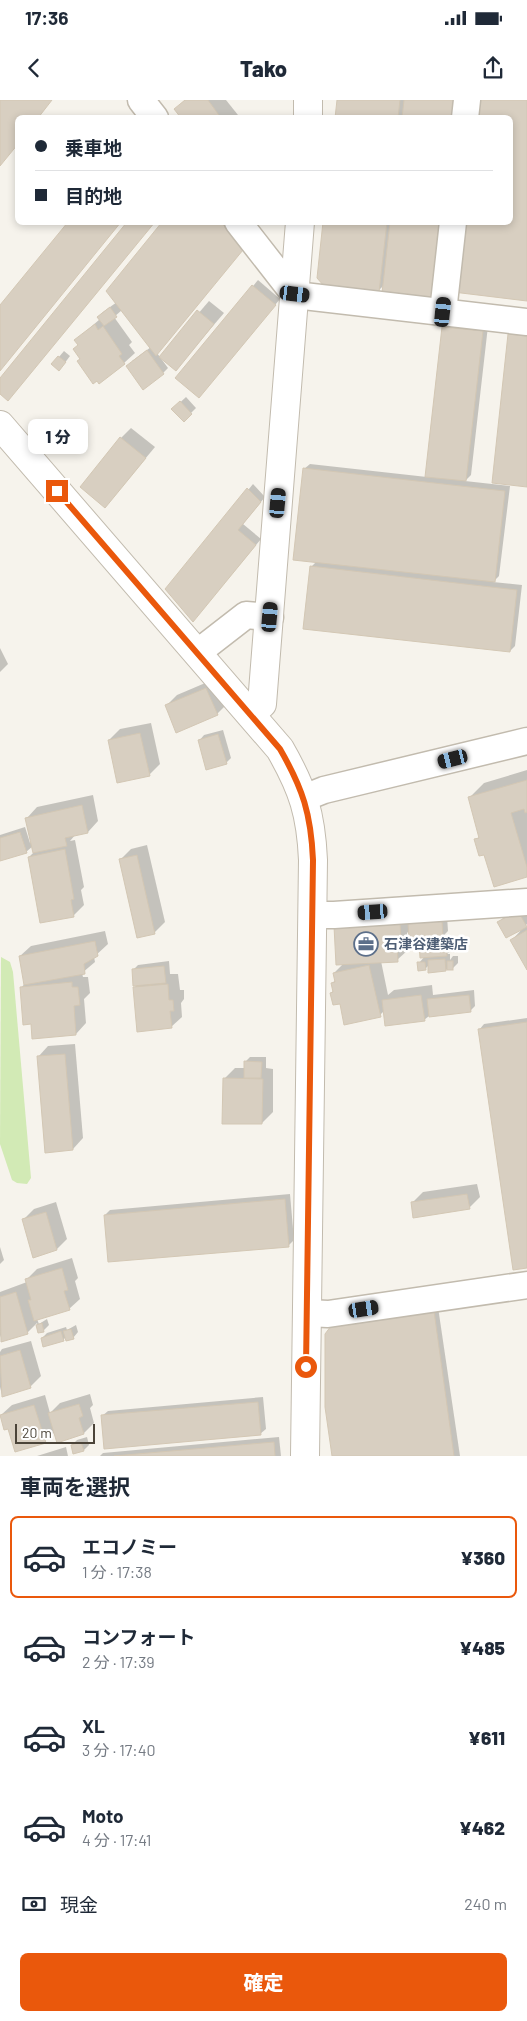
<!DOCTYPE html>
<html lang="ja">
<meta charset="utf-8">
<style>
body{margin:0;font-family:Barlow,"Noto Sans JP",sans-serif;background:#f2f2f3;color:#1f2937;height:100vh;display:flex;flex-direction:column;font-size:19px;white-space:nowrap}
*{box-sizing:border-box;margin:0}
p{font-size:16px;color:#747a83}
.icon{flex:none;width:28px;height:28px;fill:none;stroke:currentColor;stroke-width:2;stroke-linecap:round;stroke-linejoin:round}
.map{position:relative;height:1356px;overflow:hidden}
.side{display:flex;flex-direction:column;background:#fff;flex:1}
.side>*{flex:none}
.hud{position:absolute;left:15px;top:15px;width:498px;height:110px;border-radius:8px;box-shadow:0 2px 8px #0003;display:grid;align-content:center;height:110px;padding:0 20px;background:#fff}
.scale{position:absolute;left:15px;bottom:12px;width:80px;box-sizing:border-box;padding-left:5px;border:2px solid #4b4439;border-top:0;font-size:14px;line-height:18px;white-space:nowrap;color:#4b4439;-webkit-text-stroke:4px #fff;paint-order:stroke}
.end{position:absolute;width:22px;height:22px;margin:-11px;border:6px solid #ea580c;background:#fff;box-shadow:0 0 0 2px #fff}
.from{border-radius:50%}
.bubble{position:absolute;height:35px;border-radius:8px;background:#fff;box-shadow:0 2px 8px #0003;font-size:16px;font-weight:800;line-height:35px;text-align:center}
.car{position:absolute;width:15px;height:30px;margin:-15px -8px;border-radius:6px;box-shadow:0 0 4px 1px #0007;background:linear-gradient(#222 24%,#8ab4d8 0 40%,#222 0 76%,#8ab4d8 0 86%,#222 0)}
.hud b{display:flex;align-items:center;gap:18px;height:48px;font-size:19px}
.hud b+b{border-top:1px solid #e0e1e3}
.hud i{width:12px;height:12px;background:#1f2937}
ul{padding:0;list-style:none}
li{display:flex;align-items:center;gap:15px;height:82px;margin:0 10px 8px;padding:0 10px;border:2px solid transparent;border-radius:8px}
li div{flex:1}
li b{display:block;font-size:19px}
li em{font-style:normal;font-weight:800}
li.current{border-color:#ea580c}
li>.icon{width:45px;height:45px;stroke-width:1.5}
h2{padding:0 20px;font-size:22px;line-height:60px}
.pay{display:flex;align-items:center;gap:12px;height:55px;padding:0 20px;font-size:19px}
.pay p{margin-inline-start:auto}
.cta{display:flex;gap:10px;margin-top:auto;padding:10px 20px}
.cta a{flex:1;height:58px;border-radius:8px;background:#ea580c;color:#fff;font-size:20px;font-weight:800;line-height:58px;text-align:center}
.status{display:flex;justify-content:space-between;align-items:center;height:35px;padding:0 25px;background:#fff;direction:ltr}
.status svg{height:14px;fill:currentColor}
header{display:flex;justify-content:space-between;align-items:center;height:65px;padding:0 20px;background:#fff;font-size:22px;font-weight:800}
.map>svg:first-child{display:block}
</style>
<div class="status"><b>17:36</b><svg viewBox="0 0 49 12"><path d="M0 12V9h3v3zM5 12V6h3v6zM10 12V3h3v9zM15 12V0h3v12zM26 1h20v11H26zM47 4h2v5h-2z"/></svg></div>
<header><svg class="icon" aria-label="back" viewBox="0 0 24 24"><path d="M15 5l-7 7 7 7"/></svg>Tako<svg class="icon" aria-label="share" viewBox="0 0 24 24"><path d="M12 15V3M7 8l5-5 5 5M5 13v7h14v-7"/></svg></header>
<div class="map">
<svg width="527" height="1356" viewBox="0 0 527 1356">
<rect width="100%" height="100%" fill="#f6f3ec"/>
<polygon fill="#d2eab5" points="1,857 10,862 13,872 31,1078 27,1084 17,1083 12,1080 0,1044"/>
<g fill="#0003">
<polygon points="185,0 226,0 238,15 235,18 183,18 176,9"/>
<polygon points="338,0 463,0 461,18 336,18"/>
<polygon points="164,122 230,122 247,144 157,253 168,268 163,273 132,261 151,247 122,210 114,217 132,242 129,245 135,253 124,263 81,258 79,244 76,240 100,219 98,217 103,212 117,202"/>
<polygon points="324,122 449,122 378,191"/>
<polygon points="258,180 280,199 204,291 177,278"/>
<polygon points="209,201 224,213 176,269 161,257"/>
<polygon points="448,222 488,226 471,375 465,381 510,386 499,476 493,482 522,485 515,546 510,551 311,467 317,461 304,369 310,364 427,377 443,227"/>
<polygon points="515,230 527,231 527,385 509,235"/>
<polygon points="64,251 70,256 64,264 53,264"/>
<polygon points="186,297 196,308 184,320 173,309"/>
<polygon points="131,328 155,347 115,395 121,338"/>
<polygon points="253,384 265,397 243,424 261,439 198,515 167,489"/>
<polygon points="0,548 8,564 0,572"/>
<polygon points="217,578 227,604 217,614 166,606 177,595"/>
<polygon points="151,623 160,664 149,675 109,640 120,629"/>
<polygon points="223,630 231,658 226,663 199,641 204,635"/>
<polygon points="527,670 527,776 485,753 476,740 480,736 469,698 484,683"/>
<polygon points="93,695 98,721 88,732 76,734 70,741 75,740 84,787 81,790 84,805 74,815 41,821 29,757 34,752 33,746 26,752 0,760 0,735 25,727 30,743 32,743 27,718 37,707"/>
<polygon points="147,745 165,822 154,833 120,760 131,749"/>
<polygon points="523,806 527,813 527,824 524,827 527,827 527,867 512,840 524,827 499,822 504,817"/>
<polygon points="447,816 448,831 443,836 451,836 452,850 447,854 450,854 450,860 453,856 458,856 458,863 453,868 445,870 429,865 425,869 419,863 425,856 421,843 426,838 410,830 407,833 408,850 397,860 381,861 388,895 394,890 432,885 433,895 474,890 475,906 470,911 429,916 424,920 384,911 380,915 341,902 331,893 334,890 332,883 336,880 334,873 343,864 335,826"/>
<polygon points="105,831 108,844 94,857 95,862 82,873 83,877 88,877 90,893 84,899 86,923 76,934 32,923 22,887 25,883 20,856 31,846"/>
<polygon points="169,861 170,874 178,874 180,890 184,890 184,899 181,903 182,917 171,927 135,887 138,884 133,870 138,865"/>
<polygon points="527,918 527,1167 479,930 484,924"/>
<polygon points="75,944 83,1038 73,1049 38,957 48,946"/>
<polygon points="250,957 266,957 266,968 273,969 273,1012 262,1023 224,979 235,968 245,968 245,962"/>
<polygon points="477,1084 480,1097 469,1108 412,1103 423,1092"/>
<polygon points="290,1094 294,1140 288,1146 105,1115 110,1110"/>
<polygon points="56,1102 67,1139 57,1149 23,1120 34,1109"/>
<polygon points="0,1147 4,1160 0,1164"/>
<polygon points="72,1158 78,1178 75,1181 80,1199 69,1209 37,1219 39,1224 47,1219 49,1225 44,1230 39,1232 37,1223 28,1232 2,1240 0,1235 0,1192 27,1182 26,1180 37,1169"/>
<polygon points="438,1207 460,1356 334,1356 326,1307"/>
<polygon points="76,1225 78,1232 73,1238 66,1237 63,1240 42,1238 47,1233 66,1227 67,1230"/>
<polygon points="31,1241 41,1276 30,1287 2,1295 0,1287 0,1252 2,1249"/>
<polygon points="90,1294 93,1305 90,1308 94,1323 84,1333 55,1332 45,1341 9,1327 1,1315 12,1305 45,1295 50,1313 60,1303"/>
<polygon points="263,1297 266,1329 260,1334 102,1316 108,1311"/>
<polygon points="87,1337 89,1345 84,1350 72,1345 77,1340"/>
<polygon points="279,1337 281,1356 100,1356 103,1353"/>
<polygon points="66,1347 68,1356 37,1356"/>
</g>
<g fill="#d8cfc1" stroke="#d3c7b4">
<polygon points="0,0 52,0 38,18 18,18 18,44 0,66"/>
<polygon points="185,0 208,0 221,18 181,18 174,9"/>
<polygon points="337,0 400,0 398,18 335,18"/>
<polygon points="404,0 459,0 457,18 402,18"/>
<polygon points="474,0 527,0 527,201 453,192 460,122 510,122 510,18 472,18"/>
<polygon points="68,122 121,122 0,271 0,205"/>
<polygon points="127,122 155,122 8,301 0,294 0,278"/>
<polygon points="162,122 221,122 243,150 156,256 106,191"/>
<polygon points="323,122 387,122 379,192 324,186 317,178"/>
<polygon points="390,122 445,122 437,194 430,199 382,193"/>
<polygon points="252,185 276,205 199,298 175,278"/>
<polygon points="110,207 117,217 104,226 97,217"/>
<polygon points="197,210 214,224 176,271 159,257"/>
<polygon points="95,224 98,230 103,226 122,254 119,256 125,264 99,284 97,281 93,284 77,261 80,259 73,249 78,245 74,240"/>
<polygon points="442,227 483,231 466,381 425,377"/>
<polygon points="508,234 527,236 527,387 492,383"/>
<polygon points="147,250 164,274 143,290 126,266"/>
<polygon points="58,256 66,262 59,271 51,264"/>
<polygon points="180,301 192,314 184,322 171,309"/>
<polygon points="120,337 146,358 105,408 80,387"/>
<polygon points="303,368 505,391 495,482 293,460"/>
<polygon points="247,388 261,402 238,430 256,445 193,522 165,489"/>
<polygon points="310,466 517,490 510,552 303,529"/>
<polygon points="206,588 218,615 176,633 165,605"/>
<polygon points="140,633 150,676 117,683 108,640"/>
<polygon points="218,634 227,664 206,670 198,640"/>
<polygon points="527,680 527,712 525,713 524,709 511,713 527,767 527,777 494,787 484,755 479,756 474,739 479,738 468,697"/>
<polygon points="82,705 88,733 65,738 67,746 33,753 25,718"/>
<polygon points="20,732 27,753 0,761 0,738"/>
<polygon points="65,749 74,799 71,800 74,817 40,823 28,757"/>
<polygon points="137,755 155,834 137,838 119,759"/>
<polygon points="518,811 527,827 506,838 497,822"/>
<polygon points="400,821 401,841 397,841 398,862 336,865 334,826"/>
<polygon points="442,821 443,838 409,840 408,823"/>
<polygon points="527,830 527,870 510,840"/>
<polygon points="95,841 98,856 84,864 85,874 24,885 19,856"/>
<polygon points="446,841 447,856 420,858 419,842"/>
<polygon points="445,859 446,871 428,873 428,860"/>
<rect x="447" y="861" width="6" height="9"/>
<polygon points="417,862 425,862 426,870 418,871"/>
<polygon points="369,865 381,917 344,925 340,904 333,905 330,893 333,892 331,883 335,882 333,873"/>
<polygon points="164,866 166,883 133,886 132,869"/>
<polygon points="72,882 72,887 78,887 80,905 74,906 76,935 32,939 31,924 23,925 20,887"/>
<polygon points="168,884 169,900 173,900 174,911 170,911 172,928 137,932 133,887"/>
<polygon points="421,895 425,921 385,926 382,900"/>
<polygon points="469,895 471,912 429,917 427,899"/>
<polygon points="527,922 527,1168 513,1170 478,929"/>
<polygon points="65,954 73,1050 45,1053 37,956"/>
<polygon points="244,961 262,962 261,978 244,978"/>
<polygon points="223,978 263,979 262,1024 222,1024"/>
<polygon points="467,1094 470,1109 413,1118 411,1102"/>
<polygon points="285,1099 289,1147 108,1162 104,1115"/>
<polygon points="46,1112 57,1150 33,1158 22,1119"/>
<polygon points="62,1168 68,1190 64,1191 70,1210 34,1221 28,1200 31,1200 25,1179"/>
<polygon points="16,1192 28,1234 1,1242 0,1197"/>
<polygon points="434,1211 454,1356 332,1356 325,1307 325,1234 331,1226"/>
<polygon points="42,1223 44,1232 38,1233 36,1225"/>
<polygon points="71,1229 74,1239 66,1241 63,1231"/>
<polygon points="61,1231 64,1241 43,1247 41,1238"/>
<polygon points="20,1250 31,1288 2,1297 0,1256"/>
<polygon points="258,1302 261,1335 104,1349 101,1315"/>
<polygon points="79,1304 83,1316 79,1318 84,1334 57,1343 48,1313"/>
<polygon points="34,1305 46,1343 15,1352 8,1329 4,1330 0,1315"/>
<polygon points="81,1342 84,1351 73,1354 71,1345"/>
<polygon points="274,1342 275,1356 114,1356"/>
</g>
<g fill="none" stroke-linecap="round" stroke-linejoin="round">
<g stroke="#c2bbae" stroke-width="29">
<g id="minor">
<polyline points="141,0 155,18"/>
<polyline points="465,18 467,0"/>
<polyline points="238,122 295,195 527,222"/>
<polyline points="443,212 453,122"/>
<polyline points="197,553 246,515 270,517"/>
<polyline points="304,698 324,690 527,641"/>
<polyline points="313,815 334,815 527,802"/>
<polyline points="307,1213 328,1214 527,1185"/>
</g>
</g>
<g stroke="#c2bbae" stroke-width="30">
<g id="tertiary">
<polyline points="308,18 308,0"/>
<path d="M0,325L280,649C303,689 311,714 313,760L305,1356"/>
<polyline points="251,614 262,604 300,122"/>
</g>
</g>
<use href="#minor" stroke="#fff" stroke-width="26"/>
<use href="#tertiary" stroke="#fff" stroke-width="28"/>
</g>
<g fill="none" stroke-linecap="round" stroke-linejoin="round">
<path stroke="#ea580c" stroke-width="6" d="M57,391L280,649C303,689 311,714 313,760L306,1267"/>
</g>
<defs>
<g id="office-ring" transform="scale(1.25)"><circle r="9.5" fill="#fff" stroke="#5c6f8a" stroke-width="1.5"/><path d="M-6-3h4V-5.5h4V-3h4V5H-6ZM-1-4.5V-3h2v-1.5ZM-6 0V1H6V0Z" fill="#5c6f8a"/></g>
</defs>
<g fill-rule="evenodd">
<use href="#office-ring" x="366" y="844"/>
</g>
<g text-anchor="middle" stroke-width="5" stroke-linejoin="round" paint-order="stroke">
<g font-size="14" font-weight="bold" fill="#4e5e75" stroke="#fff" text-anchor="start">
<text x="384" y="849">石津谷建築店</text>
</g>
</g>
</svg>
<div class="scale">20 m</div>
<i class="end from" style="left:306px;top:1267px"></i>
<i class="end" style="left:57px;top:391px"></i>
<div class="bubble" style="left:28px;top:319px;width:60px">1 分</div>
<i class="car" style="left:295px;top:194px;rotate:97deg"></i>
<i class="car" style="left:443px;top:212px;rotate:6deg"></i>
<i class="car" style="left:278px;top:403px;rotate:5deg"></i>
<i class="car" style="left:270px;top:517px;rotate:5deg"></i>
<i class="car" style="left:453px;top:659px;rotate:256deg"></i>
<i class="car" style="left:373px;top:812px;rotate:266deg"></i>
<i class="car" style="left:364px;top:1209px;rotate:81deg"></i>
<div class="hud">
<b><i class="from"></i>乗車地</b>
<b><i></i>目的地</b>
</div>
</div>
<section class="side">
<h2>車両を選択</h2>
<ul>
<li class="current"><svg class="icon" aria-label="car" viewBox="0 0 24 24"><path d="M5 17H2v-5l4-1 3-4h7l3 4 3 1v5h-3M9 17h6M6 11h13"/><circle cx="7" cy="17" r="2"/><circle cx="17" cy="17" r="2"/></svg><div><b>エコノミー</b><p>1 分 · 17:38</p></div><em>¥360</em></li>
<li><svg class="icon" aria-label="car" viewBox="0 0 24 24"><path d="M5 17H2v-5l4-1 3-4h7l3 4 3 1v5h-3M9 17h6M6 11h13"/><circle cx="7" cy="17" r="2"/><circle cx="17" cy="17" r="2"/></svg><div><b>コンフォート</b><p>2 分 · 17:39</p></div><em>¥485</em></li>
<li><svg class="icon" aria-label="car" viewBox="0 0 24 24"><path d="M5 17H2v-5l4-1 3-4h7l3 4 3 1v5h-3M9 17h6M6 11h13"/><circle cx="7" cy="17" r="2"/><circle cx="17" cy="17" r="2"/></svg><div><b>XL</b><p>3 分 · 17:40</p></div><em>¥611</em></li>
<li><svg class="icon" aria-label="car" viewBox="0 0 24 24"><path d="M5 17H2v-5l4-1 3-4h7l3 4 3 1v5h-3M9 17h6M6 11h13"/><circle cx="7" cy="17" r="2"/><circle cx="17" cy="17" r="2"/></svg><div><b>Moto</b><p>4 分 · 17:41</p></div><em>¥462</em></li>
</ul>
<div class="pay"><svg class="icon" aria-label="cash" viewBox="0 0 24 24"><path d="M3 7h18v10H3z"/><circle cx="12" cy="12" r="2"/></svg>現金<p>240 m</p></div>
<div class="cta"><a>確定</a></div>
</section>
